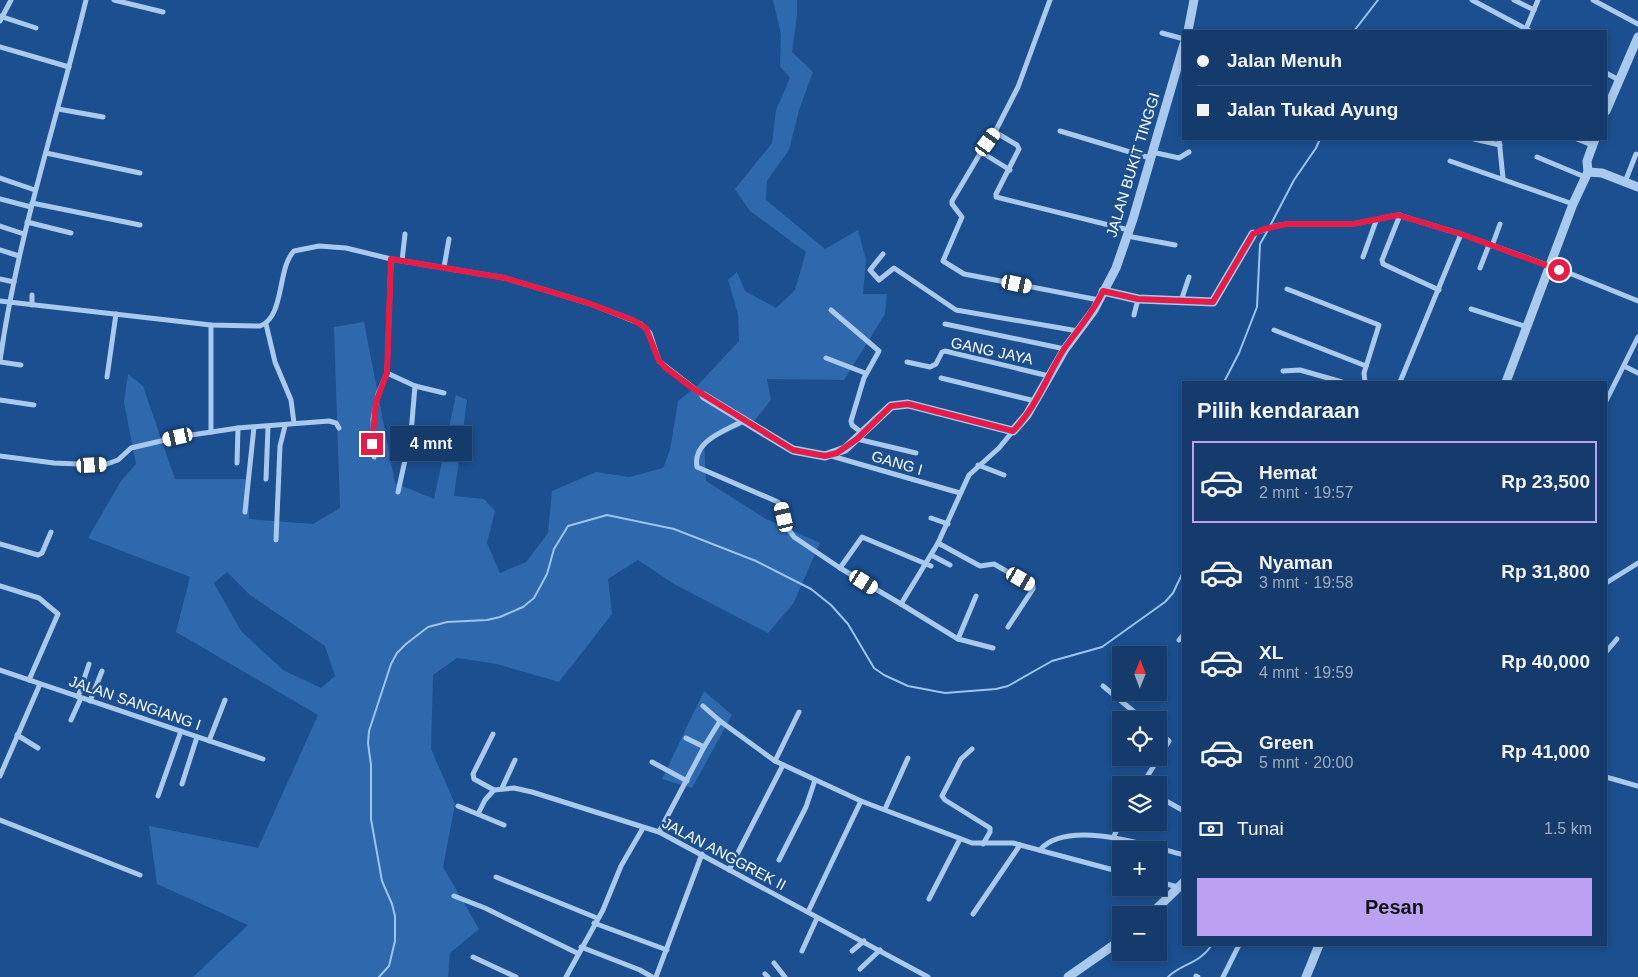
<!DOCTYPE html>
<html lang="id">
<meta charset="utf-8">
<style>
body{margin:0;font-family:Arial,sans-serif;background:#1d4271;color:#f1f3f6;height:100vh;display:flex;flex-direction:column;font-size:19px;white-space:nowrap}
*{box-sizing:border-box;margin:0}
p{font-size:16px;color:#9dadc1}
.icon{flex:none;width:28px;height:28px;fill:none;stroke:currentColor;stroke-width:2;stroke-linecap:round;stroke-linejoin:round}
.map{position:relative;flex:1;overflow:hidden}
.sheet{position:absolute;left:1182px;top:381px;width:425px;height:565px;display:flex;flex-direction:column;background:#143b6b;border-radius:0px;box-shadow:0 2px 8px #0003,0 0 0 1px #33557e}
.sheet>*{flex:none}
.guide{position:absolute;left:1182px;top:30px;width:425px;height:110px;border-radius:0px;box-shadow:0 2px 8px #0003,0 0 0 1px #33557e;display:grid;align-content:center;height:110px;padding:0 15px;background:#143b6b}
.needle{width:32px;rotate:1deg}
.fabs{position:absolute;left:1112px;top:646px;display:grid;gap:10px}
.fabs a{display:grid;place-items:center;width:55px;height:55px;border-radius:0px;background:#143b6b;box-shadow:0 2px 8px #0003,0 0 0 1px #33557e;font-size:25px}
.end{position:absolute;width:22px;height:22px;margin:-11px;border:6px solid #e11d48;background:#fff;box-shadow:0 0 0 2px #fff}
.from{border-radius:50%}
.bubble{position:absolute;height:35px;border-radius:0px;background:#143b6b;box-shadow:0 2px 8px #0003,0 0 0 1px #33557e;font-size:16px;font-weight:700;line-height:35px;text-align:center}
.car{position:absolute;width:15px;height:30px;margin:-15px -8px;border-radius:6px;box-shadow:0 0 4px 1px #0007;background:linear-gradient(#fff 24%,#345 0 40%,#fff 0 76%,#345 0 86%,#fff 0)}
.guide b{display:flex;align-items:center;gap:18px;height:48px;font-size:19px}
.guide b+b{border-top:1px solid #33557e}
.guide i{width:12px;height:12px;background:#f1f3f6}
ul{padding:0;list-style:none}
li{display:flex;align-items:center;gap:15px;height:82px;margin:0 10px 8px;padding:0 5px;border:2px solid transparent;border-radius:0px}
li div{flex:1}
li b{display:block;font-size:19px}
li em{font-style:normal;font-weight:700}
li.on{border-color:#bca0f2}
li>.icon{width:45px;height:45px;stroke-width:1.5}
h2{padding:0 15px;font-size:22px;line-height:60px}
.pay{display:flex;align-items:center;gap:12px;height:55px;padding:0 15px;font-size:19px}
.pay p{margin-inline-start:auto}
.primary-button{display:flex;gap:10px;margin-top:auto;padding:10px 15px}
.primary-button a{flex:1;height:58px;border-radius:0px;background:#bca0f2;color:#111;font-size:20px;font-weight:700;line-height:58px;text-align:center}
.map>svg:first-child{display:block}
</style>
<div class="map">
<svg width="1638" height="977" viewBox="0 0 1638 977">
<rect width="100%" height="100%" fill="#1b4f8f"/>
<g fill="#2e69ad" fill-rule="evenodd">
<path d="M773,0H797V15L792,52L813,72L799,110L789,150L767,181L766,200L825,249L858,230L866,260L863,294H887L885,314L844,380L767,379L771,400L755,420L704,443L706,481L766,519L820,543L793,604L768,633L674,584L638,560L608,579L612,614L559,682L497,664L457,658L433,675L431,749L455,804L443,867L479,929L450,953L448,977H193L248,925L157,884L149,826L258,848L318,715L176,632L190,577L88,538L121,481L136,464L124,402L128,374L143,386L175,479H249V519L313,524L340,508L334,327L364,322L395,483L434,499L456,395L467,400L454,496L484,499L495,511L487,543L500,573L526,562L548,533L552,491L596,472L629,477L663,468L670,450L678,401L698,385L739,341L738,314L728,280L737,272L745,291L776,308L795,290L806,252L750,211L735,189L772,143L776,110L790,78L780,66L781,34ZM227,572L250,595L325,646L335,676L321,688L283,670L241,631L214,583Z"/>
<polygon points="704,691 732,715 692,788 662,779"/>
</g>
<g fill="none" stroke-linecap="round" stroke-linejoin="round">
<g stroke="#9cc4f0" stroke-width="2">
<polyline points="1354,31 1378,0"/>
<polyline points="1270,226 1294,180 1316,148 1320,139"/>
<polyline points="1224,382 1239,353 1257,307 1260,244 1268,230"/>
<polyline points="379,977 389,966 395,941 395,916 392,904 382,881 371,819 371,765 368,743 369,731 391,664 397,653 406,644 428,627 447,622 487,620 500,617 523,607 534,598 547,574 554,549 568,526 607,515 674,529 756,561 811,589 831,605 848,624 874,668 884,675 908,686 945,693 996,689 1008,686 1052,661 1102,647 1165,602 1173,593 1184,570"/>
<path d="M1168,977C1182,963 1198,965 1212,945"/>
</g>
<g stroke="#a9c9ee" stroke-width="5">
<polyline points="114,0 163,12"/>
<polyline points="1050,0 1018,87 995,132 1017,145 1019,149 996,194 996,197 1129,230"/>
<polyline points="1472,0 1530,31"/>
<polyline points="1514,0 1534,10"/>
<polyline points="1593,0 1638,24"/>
<polyline points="0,16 36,28"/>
<polyline points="0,21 11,0"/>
<polyline points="1525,31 1538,0"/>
<polyline points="1162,33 1184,39"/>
<polyline points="0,47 69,67"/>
<polyline points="1606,73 1619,80"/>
<polyline points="58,109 103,117"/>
<polyline points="1060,131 1150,158"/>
<polyline points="995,132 981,152 952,201 952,204 962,217 943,261 964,274 1099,300"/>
<polyline points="1474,139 1500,145"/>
<polyline points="1499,139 1503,178"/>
<polyline points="1577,139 1592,145"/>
<polyline points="981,152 1010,170"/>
<polyline points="1152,152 1179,158 1189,152"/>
<polyline points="46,153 140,173"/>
<polyline points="1537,157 1585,177"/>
<polyline points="1450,161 1573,204"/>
<polyline points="0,178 35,190"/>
<polyline points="1625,182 1636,154"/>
<polyline points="0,199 31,207"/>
<polyline points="32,203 140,225"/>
<polyline points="1400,215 1382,260 1383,264 1439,290"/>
<polyline points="27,222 71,233"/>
<polyline points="0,226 24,234"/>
<polyline points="1253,234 1275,226 1287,224 1353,224 1398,215 1461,234 1569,273 1638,301"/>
<polyline points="1127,236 1175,245"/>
<polyline points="1492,246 1500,224"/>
<polyline points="0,250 19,256"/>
<polyline points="883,254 870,270 879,280 894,268 956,310 1078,331"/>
<polyline points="1363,257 1376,221"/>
<polyline points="402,261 405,234"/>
<polyline points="444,267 449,239"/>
<polyline points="1480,268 1489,245"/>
<polyline points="0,279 14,282"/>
<polyline points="1287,289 1379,325 1364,373 1365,382"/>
<path d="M0,301L211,325L260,326C285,317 277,268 294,251L319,246L346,248L391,259L505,278L588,303L641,324L650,333L659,361L704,396"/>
<polyline points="1181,301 1189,277"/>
<polyline points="32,305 32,295"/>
<polyline points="1471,309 1527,327"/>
<polyline points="831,310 879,351 864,378 851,421 852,425 862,433"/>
<polyline points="1134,315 1138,299"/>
<polyline points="266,324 275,362 291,400 294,423"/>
<polyline points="945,324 1065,349"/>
<polyline points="211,325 211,432"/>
<polyline points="1274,330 1366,366"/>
<polyline points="826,358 865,373"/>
<path d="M0,361C17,238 57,120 86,0"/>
<polyline points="0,362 21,365"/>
<polyline points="907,362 930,367 936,364 942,352 945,351 1049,376"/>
<polyline points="1624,366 1638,373"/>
<polyline points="1283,371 1300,370 1342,382"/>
<polyline points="387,373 415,386 444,393"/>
<polyline points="107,377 116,314"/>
<polyline points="941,378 1035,401"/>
<polyline points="1400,382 1461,234"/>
<polyline points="0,400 34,405"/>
<polyline points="1606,401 1638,337"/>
<path d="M743,421C725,431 692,441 697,467L778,502L782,507L787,527L794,537L840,568L901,604L938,543L969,475L999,448L1013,431"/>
<polyline points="857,439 916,453"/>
<polyline points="828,455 960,493"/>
<polyline points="0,456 54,463 104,465 118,460 131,448 178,437 238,428 329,421 336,423 339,428"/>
<polyline points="374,457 373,419 378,394 387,373 391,259"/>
<polyline points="237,463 238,428"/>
<polyline points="978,465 1004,475"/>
<polyline points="266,479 268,427"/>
<polyline points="398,492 411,433 415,386"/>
<polyline points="245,512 254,427"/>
<polyline points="931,518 948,524"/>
<polyline points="276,540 280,446 285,426"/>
<polyline points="938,543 980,566 994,564 1033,586 1033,589 1008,627"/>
<polyline points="0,544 38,555 42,553 51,532"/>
<polyline points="931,555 950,565"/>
<polyline points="840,568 862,537 931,566"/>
<polyline points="1606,583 1638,563"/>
<polyline points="0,586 39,598 58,614 29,680"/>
<polyline points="901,604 958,639 993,648"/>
<polyline points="958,639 976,596"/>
<polyline points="1179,640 1184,634"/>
<polyline points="1606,652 1617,639"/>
<polyline points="0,670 263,759"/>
<polyline points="1103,686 1144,720"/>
<polyline points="78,697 89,664"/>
<polyline points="90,701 102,671"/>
<polyline points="703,706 720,721 775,761 861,801 972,843 1013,843 1121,872"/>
<polyline points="71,720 81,698"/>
<polyline points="493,734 473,774 474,779 494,790"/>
<polyline points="17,735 38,748"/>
<polyline points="686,738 704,747"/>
<polyline points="209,741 225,700"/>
<polyline points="972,749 961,759 942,796 945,800 990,828 990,832 983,844"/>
<polyline points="775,761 799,712"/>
<polyline points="652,762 687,781"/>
<polyline points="0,776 40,684"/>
<polyline points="1606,777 1638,786"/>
<polyline points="182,784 197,737"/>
<polyline points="1142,785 1169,741 1159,732"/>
<polyline points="502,788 515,760"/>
<polyline points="158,796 181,731"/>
<polyline points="1159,797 1184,811"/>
<polyline points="458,806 504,825"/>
<polyline points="885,809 908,758"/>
<polyline points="478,814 485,800 494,790 514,788 532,792 659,832 928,977"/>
<polyline points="0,820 140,875"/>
<polyline points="659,832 704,747 720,721"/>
<polyline points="1114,836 1121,821"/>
<path d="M1040,850C1067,818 1150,846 1184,855"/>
<polyline points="779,860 806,807 815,780"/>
<polyline points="729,870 783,765"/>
<polyline points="496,877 597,918"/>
<polyline points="1159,882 1178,887"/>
<polyline points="454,896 485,908 577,953"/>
<polyline points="929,899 960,839"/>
<polyline points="808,912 861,801"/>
<polyline points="973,914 1020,845"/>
<polyline points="594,923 667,950"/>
<polyline points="581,947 640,970 652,977"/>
<polyline points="802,951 817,918"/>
<polyline points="852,951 864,941"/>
<polyline points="473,957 516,977"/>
<polyline points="774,963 785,977"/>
<polyline points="860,969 880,950"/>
<polyline points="765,974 768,977"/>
<polyline points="1196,976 1198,977"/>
<polyline points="566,977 603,910 621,866 643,828"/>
<polyline points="656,977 702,854"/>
<polyline points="1223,977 1239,945"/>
</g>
<g stroke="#a9c9ee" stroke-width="9">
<polyline points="1188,31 1194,0"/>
<polyline points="1606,111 1638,37"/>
<polyline points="1588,172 1587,161 1595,139"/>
<polyline points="1103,291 1138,299 1213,302 1253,234"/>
<polyline points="1506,382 1573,204 1588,172 1602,173 1638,187"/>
<polyline points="704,396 793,450 825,456 845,449 891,406 908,404 1013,431 1027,415 1065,349 1094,310 1116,268 1133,219 1184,44"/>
<polyline points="1150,915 1184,882"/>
<polyline points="1068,977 1121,940"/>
<polyline points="1306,977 1319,945"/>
</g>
</g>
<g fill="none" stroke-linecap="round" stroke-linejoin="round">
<path stroke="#e11d48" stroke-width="6" d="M372,444L376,402L387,373L391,259L505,278L588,303L633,320L646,328L659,361L666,368L691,387L793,450L825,456L837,453L857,439L891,406L908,404L1013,431C1036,408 1047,376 1064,349C1078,329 1093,313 1103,291L1138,299L1213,302L1253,234L1264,229L1287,224H1353L1398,215L1461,234L1559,270"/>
</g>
<g text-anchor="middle" stroke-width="5" stroke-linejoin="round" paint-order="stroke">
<g font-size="15" fill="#fff" stroke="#1b4f8f">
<text transform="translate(1133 165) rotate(-73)" y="5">JALAN BUKIT TINGGI</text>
<text transform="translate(992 351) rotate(12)" y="5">GANG JAYA</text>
<text transform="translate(897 463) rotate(16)" y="5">GANG I</text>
<text transform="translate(135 703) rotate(19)" y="5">JALAN SANGIANG I</text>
<text transform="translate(724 854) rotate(28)" y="5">JALAN ANGGREK II</text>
</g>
</g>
</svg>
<div class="fabs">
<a><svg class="needle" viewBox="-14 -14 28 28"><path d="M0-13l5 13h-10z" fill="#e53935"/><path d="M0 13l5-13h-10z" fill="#9dadc1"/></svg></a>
<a><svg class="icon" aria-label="locate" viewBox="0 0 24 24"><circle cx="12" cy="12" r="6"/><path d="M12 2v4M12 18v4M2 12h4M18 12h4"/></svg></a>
<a><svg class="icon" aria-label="layers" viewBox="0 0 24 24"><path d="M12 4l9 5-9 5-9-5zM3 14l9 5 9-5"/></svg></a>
<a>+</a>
<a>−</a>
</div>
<i class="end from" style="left:1559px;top:270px"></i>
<i class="end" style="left:372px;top:444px"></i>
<div class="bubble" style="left:390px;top:426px;width:82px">4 mnt</div>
<i class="car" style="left:988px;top:142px;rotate:36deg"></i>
<i class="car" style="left:1017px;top:284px;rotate:102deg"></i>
<i class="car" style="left:178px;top:437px;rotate:257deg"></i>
<i class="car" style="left:92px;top:465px;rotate:87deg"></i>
<i class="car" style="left:784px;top:517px;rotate:347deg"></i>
<i class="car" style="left:1021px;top:579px;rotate:120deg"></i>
<i class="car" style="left:864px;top:582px;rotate:122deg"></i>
<div class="guide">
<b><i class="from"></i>Jalan Menuh</b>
<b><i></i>Jalan Tukad Ayung</b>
</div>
<section class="sheet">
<h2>Pilih kendaraan</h2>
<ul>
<li class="on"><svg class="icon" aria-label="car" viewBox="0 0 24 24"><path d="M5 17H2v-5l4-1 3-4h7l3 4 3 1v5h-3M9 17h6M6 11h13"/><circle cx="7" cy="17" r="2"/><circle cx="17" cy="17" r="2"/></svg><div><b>Hemat</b><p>2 mnt · 19:57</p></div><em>Rp 23,500</em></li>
<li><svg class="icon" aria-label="car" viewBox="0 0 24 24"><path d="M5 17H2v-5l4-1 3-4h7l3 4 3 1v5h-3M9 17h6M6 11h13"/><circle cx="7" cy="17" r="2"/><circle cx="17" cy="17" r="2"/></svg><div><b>Nyaman</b><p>3 mnt · 19:58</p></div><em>Rp 31,800</em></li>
<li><svg class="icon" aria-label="car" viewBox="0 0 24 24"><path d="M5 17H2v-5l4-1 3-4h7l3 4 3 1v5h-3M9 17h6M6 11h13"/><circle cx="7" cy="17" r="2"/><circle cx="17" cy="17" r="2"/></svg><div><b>XL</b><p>4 mnt · 19:59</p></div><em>Rp 40,000</em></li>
<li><svg class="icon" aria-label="car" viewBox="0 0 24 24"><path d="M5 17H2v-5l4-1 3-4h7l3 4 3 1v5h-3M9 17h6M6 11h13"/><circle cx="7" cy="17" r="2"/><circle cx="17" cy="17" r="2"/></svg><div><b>Green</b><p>5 mnt · 20:00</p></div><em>Rp 41,000</em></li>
</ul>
<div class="pay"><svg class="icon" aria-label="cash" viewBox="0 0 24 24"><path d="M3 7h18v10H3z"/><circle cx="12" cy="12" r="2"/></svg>Tunai<p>1.5 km</p></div>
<div class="primary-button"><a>Pesan</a></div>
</section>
</div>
